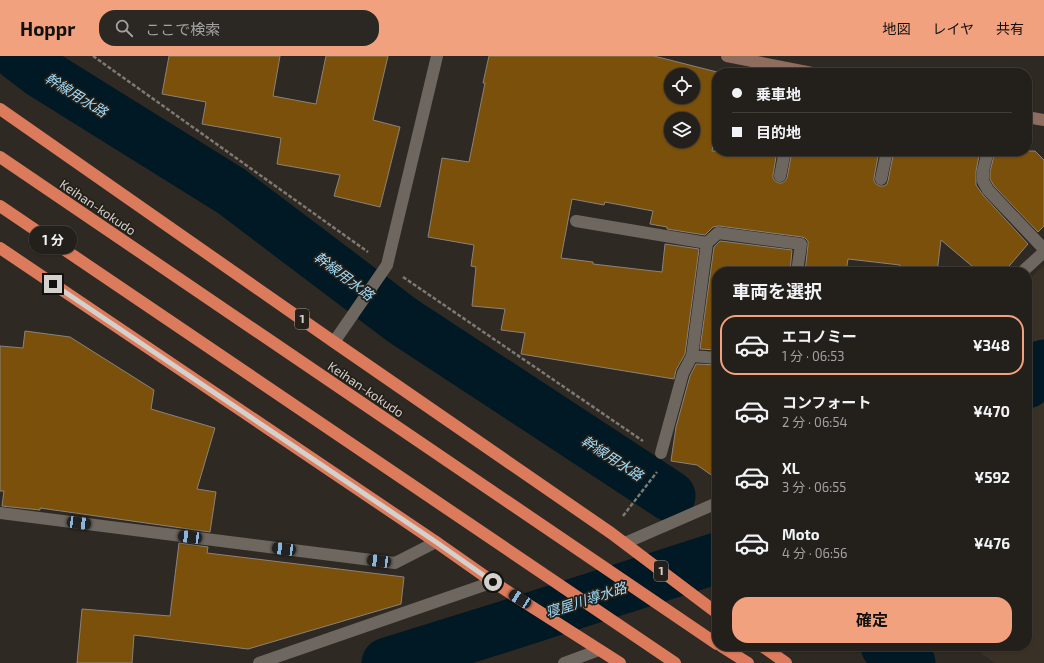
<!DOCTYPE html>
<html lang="ja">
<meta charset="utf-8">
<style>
body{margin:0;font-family:"Exo 2","Noto Sans JP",sans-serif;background:#2b2723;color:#f1f3f6;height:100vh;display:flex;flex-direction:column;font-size:15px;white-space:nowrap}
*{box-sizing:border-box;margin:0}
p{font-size:13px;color:#a3a2a2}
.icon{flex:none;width:22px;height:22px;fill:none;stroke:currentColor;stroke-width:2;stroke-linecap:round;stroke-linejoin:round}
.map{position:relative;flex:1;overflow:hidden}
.panel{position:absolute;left:712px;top:211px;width:320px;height:384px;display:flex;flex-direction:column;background:#231f1a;border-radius:16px;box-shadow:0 1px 3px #0004,0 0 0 1px #403d39}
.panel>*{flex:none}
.guide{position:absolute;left:712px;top:12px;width:320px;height:88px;border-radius:16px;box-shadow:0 1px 3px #0004,0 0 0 1px #403d39;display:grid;align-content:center;height:88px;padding:0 20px;background:#231f1a}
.tools{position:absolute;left:664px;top:12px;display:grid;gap:8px}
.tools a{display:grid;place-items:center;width:36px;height:36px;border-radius:50%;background:#231f1a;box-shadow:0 1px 3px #0004,0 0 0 1px #403d39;font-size:20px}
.end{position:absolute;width:18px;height:18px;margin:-9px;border:5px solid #d4d1cd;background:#111;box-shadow:0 0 0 2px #111}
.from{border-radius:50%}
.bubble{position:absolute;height:28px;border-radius:14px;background:#231f1a;box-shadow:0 1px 3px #0004,0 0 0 1px #403d39;font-size:13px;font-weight:700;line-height:28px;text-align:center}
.car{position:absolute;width:12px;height:24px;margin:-12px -6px;border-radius:5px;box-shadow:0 0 3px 1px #0007;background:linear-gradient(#222 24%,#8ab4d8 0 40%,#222 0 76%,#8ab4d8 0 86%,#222 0)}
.guide b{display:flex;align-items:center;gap:14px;height:38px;font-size:15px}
.guide b+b{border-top:1px solid #403d39}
.guide i{width:10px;height:10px;background:#f1f3f6}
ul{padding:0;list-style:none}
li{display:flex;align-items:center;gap:12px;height:60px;margin:0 8px 6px;padding:0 12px;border:2px solid transparent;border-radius:16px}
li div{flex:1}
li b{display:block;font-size:15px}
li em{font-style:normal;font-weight:700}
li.current{border-color:#f2a17e}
li>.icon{width:36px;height:36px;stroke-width:1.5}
h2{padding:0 20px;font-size:18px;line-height:48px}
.cta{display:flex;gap:8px;margin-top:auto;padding:8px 20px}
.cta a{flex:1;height:46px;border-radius:16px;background:#f2a17e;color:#111;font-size:16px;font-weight:700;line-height:46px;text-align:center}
header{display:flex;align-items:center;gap:24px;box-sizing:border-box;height:56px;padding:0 20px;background:#f2a17e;color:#111}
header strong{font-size:19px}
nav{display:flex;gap:22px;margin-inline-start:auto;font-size:14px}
.search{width:280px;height:36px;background:#2b2723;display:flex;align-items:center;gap:10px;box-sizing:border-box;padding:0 14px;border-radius:16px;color:#a3a2a2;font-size:15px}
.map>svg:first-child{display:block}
</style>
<header>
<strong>Hoppr</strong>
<div class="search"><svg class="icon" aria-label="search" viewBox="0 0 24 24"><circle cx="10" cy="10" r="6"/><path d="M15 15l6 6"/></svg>ここで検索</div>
<nav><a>地図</a><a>レイヤ</a><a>共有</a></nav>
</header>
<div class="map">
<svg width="1044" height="607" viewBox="0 0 1044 607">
<rect width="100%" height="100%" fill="#2f2923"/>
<polygon fill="#3a3126" points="1044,209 1044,607 995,607 971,590 1027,590 1027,225"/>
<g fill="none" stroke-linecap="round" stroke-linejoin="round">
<g stroke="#011924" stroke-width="51">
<polyline points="19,0 40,16 231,135 403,265 670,440"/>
<polyline points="1027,327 1044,309"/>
<polyline points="886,590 910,607"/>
<polyline points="387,607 506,570 717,502"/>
</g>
</g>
<g fill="#7a500a" stroke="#8a837b" fill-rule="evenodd">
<polygon points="169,0 280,0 273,40 316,48 326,0 388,0 373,64 400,71 380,151 334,140 340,119 277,108 281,82 202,68 206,46 162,38"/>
<path d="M489,0H654L717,16V69L712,95H777L773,119V122L775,125L779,127H782L785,125L787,122L792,95H879L874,122V125L876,128L880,130H884L887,128L888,125L894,95H980L976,115V129L983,139L1028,188L1004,216H979L941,184L937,216H899L900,209L848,203L846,216H805L808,189V185L805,182L802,181L719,170L713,171L705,179L667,173V171L650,168L653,155L605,146L604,149L572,143L561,202L593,206V208L662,216L665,188L699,193L685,298L676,314L674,323L521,298L525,277L501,274L505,253L472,250L476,211L471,210L474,189L428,181L442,102L469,106L485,27H483ZM671,19H693V41H671ZM671,63H693V85H671Z"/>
<polygon points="995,95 1035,95 1044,104 1044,170 1038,176 994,130 990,123 990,116"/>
<polygon points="720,185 792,194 790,216 717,216 717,294 700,293 714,191"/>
<polygon points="25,275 70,281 154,334 151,353 215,372 197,433 216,436 210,476 40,452 40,454 2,450 4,435 0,435 0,290 23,292"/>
<polygon points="696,308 717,309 717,423 697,409 671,405 676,371 690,320"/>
<polygon points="179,487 208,491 207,497 404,521 401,548 248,593 134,579 132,607 77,607 82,553 170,560"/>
</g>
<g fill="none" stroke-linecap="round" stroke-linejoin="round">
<g stroke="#7d7974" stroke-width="2.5" stroke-dasharray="4 2" stroke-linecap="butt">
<polyline points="93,0 368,196"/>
<polyline points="403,221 643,385"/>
<polyline points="623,460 657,416"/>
</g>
<g stroke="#6d6760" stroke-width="12">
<polyline points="988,95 983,115 983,125 988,134 1044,193"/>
<polyline points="780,120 785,95"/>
<polyline points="881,123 887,95"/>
<polyline points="576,165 707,187"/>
<polyline points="1022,216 1044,196"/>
<polyline points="334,286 387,209 437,0"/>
<polyline points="717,302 692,300 707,187 718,177 801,188 797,216"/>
<polyline points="661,397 683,317 692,300"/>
<polyline points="0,457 395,507 436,486"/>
<polyline points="625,487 717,447"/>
<polyline points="259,607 493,526"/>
<polyline points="564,607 599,594"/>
</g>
<g stroke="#8e6d5f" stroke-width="12">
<polyline points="727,0 812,17"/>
<polyline points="1027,61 1044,64"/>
</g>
<g stroke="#dc7b5c" stroke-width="12">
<polyline points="0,53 334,286 611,477 717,557"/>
<polyline points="0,101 717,588"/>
<polyline points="0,150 675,607"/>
<polyline points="0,192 436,486 493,526 620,607"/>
<polyline points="721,590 748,607"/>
<polyline points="762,590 786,607"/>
</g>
</g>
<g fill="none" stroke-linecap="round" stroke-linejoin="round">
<polyline stroke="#d4d1cd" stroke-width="5" points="53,228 436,486 493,526"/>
</g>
<g text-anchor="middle" stroke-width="3.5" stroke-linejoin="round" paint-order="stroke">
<g fill="#252019" stroke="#a09c97" stroke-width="1">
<rect x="295" y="253" width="14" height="20" rx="3"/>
<rect x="654" y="505" width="14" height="20" rx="3"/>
</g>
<g font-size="12" font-weight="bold" fill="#d4d1cd">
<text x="302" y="267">1</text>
<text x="661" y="519">1</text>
</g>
<g font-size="13" fill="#d4d1cd" stroke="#252019">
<text transform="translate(98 151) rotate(34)" y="5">Keihan-kokudo</text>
<text transform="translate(366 333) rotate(34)" y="5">Keihan-kokudo</text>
</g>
<g font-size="14" font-style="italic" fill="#9fdbfa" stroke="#252019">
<text transform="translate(76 39) rotate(32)" y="5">幹線用水路</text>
<text transform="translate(344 220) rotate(37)" y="5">幹線用水路</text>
<text transform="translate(612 402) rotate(33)" y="5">幹線用水路</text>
<text transform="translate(586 544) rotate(-18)" y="5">寝屋川導水路</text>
</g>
</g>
</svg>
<div class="tools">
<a><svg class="icon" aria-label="locate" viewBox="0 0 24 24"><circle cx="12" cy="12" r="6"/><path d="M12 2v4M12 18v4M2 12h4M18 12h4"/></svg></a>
<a><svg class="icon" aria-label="layers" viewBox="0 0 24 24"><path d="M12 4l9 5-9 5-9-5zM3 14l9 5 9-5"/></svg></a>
</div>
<i class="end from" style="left:493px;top:526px"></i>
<i class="end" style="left:53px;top:228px"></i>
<div class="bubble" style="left:29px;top:170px;width:48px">1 分</div>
<i class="car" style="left:79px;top:467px;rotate:97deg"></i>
<i class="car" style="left:190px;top:481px;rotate:277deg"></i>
<i class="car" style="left:284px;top:493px;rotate:277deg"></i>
<i class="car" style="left:379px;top:505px;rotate:277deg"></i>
<i class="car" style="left:520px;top:543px;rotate:303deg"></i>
<div class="guide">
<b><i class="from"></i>乗車地</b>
<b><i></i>目的地</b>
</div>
<section class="panel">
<h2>車両を選択</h2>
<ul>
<li class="current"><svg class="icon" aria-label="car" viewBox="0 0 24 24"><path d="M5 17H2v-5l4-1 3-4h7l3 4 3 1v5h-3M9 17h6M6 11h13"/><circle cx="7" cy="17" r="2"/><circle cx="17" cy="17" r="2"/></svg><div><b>エコノミー</b><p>1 分 · 06:53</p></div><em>¥348</em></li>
<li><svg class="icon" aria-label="car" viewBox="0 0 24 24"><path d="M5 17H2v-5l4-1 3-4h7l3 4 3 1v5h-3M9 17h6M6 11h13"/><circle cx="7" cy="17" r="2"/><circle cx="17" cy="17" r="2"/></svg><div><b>コンフォート</b><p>2 分 · 06:54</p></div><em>¥470</em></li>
<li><svg class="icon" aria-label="car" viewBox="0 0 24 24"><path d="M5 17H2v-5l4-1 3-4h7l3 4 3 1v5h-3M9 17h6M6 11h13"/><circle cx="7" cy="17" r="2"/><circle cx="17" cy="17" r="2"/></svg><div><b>XL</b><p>3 分 · 06:55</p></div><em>¥592</em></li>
<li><svg class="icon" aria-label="car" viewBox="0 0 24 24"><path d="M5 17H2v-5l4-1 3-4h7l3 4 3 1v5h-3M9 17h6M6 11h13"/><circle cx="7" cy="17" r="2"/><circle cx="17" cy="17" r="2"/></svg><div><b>Moto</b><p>4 分 · 06:56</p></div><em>¥476</em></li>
</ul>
<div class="cta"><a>確定</a></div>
</section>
</div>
